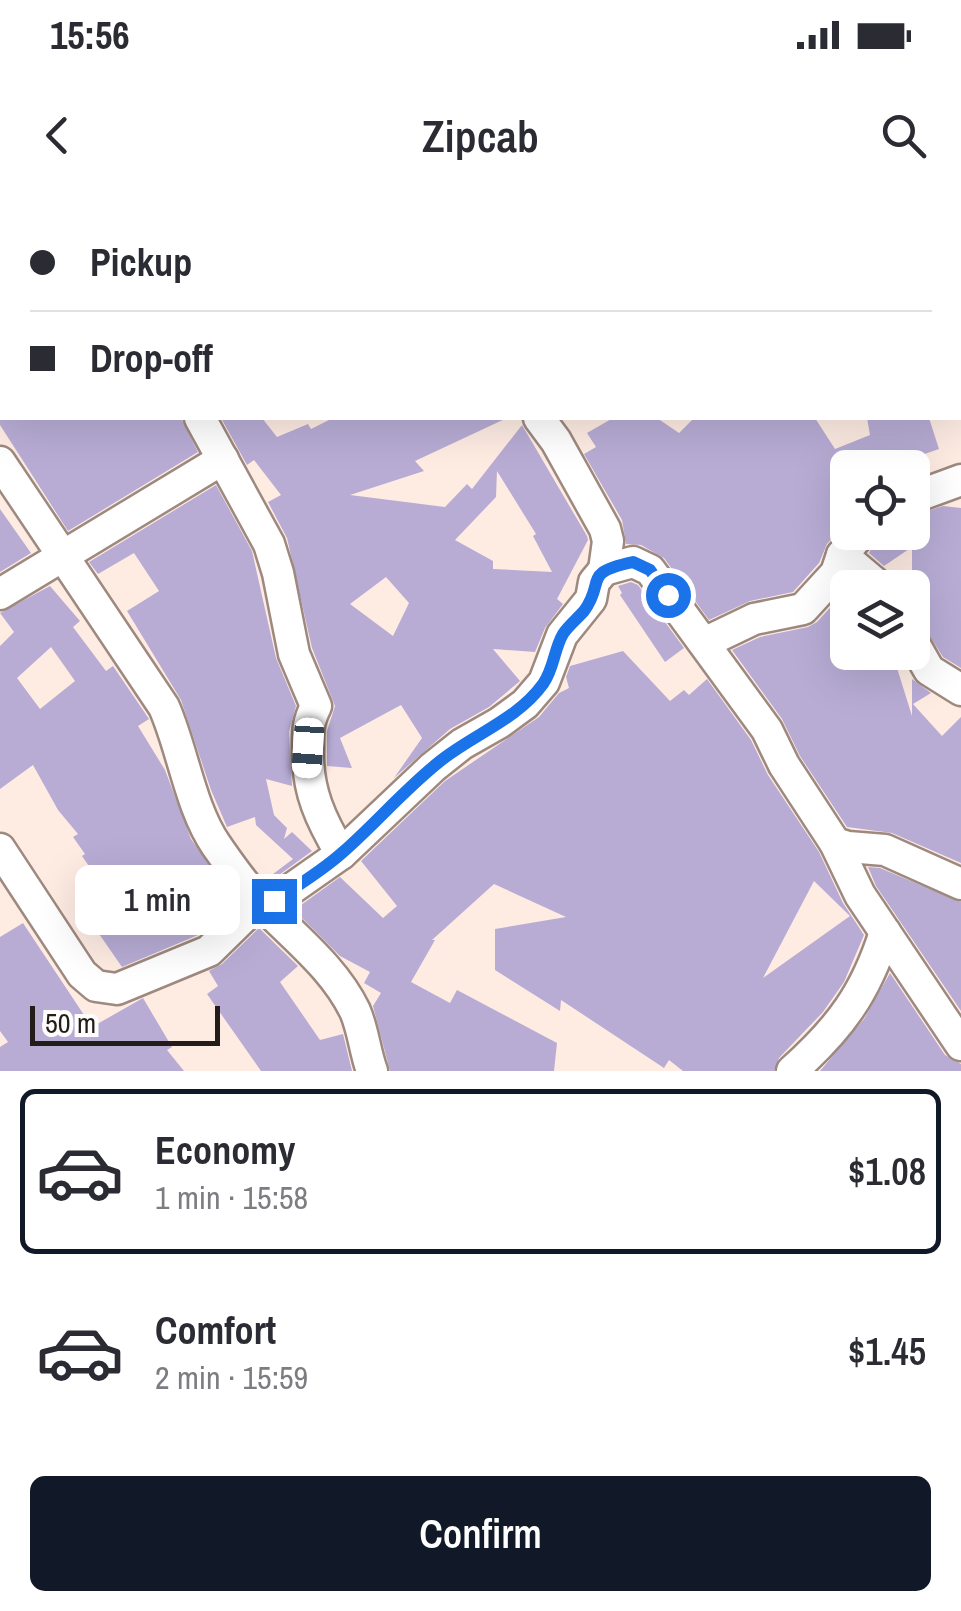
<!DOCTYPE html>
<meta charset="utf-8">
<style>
body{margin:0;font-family:"Archivo Narrow",sans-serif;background:#f7f7f7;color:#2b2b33;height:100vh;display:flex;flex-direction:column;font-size:38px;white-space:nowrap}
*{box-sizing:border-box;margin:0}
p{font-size:32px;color:#7c7c81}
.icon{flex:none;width:55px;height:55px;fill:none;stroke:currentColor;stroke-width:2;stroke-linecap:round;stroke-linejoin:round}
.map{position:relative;height:871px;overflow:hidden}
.panel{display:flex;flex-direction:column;background:#fff;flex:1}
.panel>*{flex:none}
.guide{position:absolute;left:0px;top:0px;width:962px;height:220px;box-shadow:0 10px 40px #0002;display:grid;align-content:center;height:220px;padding:0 30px;background:#fff}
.tools{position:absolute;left:830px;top:250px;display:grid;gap:20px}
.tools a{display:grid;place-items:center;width:100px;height:100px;border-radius:15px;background:#fff;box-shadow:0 10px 40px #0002;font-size:50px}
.scale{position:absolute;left:30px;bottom:25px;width:190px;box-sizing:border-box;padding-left:10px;border:5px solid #241c18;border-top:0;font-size:28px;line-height:35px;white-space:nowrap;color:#241c18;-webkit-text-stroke:8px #fdfdfd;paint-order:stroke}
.end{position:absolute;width:45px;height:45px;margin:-22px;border:12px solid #1a73e8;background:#fff;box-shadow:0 0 0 5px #fff}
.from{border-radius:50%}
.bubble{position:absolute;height:70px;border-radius:15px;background:#fff;box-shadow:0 10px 40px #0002;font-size:32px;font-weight:600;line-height:70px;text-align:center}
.car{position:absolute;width:30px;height:60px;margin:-30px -15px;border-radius:12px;box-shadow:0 0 8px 2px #0007;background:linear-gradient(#fff 24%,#345 0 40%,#fff 0 76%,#345 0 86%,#fff 0)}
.guide b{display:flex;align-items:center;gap:35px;height:95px;font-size:38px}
.guide b+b{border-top:2px solid #e1e1e2}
.guide i{width:25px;height:25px;background:#2b2b33}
ul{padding:18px 0 0;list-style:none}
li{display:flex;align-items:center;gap:30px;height:165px;margin:0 20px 15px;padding:0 10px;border:5px solid transparent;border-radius:15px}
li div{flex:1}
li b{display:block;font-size:38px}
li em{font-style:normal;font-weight:600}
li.active{border-color:#111827}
li>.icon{width:90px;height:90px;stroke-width:1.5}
.cta{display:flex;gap:20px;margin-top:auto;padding:20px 30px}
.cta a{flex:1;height:115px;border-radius:15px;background:#111827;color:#fff;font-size:40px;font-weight:600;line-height:115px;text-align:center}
.status{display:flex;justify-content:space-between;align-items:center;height:70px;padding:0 50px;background:#fff;direction:ltr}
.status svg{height:28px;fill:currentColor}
header{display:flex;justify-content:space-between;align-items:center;height:130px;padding:0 30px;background:#fff;font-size:45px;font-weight:600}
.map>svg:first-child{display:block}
</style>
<div class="status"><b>15:56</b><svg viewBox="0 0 49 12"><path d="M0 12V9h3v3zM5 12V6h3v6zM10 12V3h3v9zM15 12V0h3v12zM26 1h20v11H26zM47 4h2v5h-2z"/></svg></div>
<header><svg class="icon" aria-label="back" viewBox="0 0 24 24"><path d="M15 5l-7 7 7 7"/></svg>Zipcab<svg class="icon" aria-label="search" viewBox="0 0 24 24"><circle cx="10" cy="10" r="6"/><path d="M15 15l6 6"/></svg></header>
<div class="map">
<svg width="961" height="871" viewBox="0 0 961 871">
<rect width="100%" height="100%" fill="#feece3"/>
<g fill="#b8acd5" fill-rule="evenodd">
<polygon points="0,218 181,218 198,252 68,331 0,225"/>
<path d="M221,218H262L277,237L308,224L311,229L333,218H507L415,261L424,271L350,295L445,307L467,284L472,289L522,225L587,336L588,340L557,399L563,404L545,428L535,452L493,449L520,481L489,507L450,529L394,578L422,538L401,505L340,538L352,568L327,566V531L335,506L312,448L287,338L268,302L281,295L254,260L247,265ZM497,271L536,334L533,336L552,372L493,369V361L455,340L496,297ZM386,377L409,403L393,436L350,404Z"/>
<polygon points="613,218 657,218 679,233 694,218 815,218 835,249 870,235 867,218 929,218 939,249 913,258 922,274 912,278 912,268 848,268 848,320 827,344 819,363 793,392 750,401 709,420 664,358 641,345 626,344 622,320 584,254 596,247 587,233"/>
<polygon points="216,285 252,351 276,458 296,506 289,532 292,586 266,579 274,615 287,628 284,639 292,632 312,651 268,683 265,680 293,659 256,625 255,617 227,627 211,590 181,500 127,411 159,391 134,353 98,374 89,362"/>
<polygon points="943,306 961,308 961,468 943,457 922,424 912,421 912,347 884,366 869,353 880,332 912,332 912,316"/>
<polygon points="0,309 31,353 0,372"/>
<polygon points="631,382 638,385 684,448 665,462 620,395 622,393 618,386"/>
<path d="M50,386L80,421L73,427L106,471L113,466L147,516L149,519L138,526L165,570L191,639L234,701L198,735L122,767L79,705L104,688L82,656L85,654L73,637L78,634L58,610L33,565L0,589V446L14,432L0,413ZM51,447L75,481L40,509L17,478Z"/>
<polygon points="848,388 848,452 892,452 912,516 912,479 931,493 913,504 942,536 961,517 961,663 892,633 847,627 800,556 782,519 732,450 760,437 808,427 817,422"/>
<path d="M623,451L670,501L684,490L689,495L707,479L751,540L768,575L819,652L843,703L864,735L844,782L823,812L779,858L774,871H683L669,860L664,868L561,800L560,811L495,770V729L566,717L494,684L432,740H435L411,782L450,803L457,790L557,843L554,871H390L373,806L381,793L364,783L370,772L340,756L294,710L340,677L383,718L397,706L361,661L445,581L539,517L559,493L569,488L566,477L570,466ZM814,681L850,716L763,778Z"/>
<polygon points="868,667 880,668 961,702 961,811 876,686"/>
<polygon points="23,723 92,827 143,798 172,847 167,850 184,871 0,871 0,847 8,842 0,831 0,737"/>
<polygon points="259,728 298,766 280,782 320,840 343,834 352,871 261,871 207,794 218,786 209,771 222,764"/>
<polygon points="890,773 945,855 961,864 961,871 820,871 864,819"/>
</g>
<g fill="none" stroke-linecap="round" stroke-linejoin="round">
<g stroke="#9e897f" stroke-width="35">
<g id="street">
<polyline points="89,0 91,2"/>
<polyline points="367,0 369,2"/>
<polyline points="627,2 630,0"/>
<path d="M200,218L269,344L278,373L294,454L316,506C307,524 308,532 308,551C307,591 321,620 341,654"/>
<polyline points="539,218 556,241 605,329 608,341 604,370 633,362 650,370 767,530 784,565 835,643 848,647 885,650 961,684"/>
<path d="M0,262L164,507C183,550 190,607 216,645C230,665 246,689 264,706C296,739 334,768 355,811C363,829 365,852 372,871"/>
<polyline points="912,298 961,280"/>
<polyline points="842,355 881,388"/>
<polyline points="0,394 223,259"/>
<polyline points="912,440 929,470 961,490"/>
<polyline points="704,443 754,419 803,409 836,373 842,355 862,332"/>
<polyline points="835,643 860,695 961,845"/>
<polyline points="0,649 82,774 96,786 117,789 209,751 259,702 274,701 341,654 433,567 462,544 499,523 525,504 544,482 562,435 591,399 594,382 604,370"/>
<path d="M792,871C840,828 866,793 885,732"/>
</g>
</g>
<use href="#street" stroke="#fff" stroke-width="30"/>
</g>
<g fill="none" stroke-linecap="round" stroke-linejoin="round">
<path stroke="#1a73e8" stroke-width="12" d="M274,701C297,686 322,671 343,652C376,623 405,589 439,562C472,535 517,520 543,484C554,469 554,449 563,434C568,426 577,419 584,411C606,381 581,373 633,362L650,370L668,395"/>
</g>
</svg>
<div class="tools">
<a><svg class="icon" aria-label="locate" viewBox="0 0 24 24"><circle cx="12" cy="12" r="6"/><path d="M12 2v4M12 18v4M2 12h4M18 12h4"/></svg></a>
<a><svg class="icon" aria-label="layers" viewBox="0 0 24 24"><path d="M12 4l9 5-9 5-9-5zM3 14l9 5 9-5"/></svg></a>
</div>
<div class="scale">50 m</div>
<i class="end from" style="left:668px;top:395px"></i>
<i class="end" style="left:274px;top:701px"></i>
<div class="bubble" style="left:75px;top:665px;width:165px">1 min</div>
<i class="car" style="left:308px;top:548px;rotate:184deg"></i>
<div class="guide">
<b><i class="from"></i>Pickup</b>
<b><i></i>Drop-off</b>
</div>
</div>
<section class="panel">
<ul>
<li class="active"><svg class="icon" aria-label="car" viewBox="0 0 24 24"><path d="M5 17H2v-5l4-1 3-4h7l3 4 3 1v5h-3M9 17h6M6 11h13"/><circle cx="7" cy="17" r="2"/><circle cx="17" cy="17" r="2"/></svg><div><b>Economy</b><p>1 min · 15:58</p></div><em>$1.08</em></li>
<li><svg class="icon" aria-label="car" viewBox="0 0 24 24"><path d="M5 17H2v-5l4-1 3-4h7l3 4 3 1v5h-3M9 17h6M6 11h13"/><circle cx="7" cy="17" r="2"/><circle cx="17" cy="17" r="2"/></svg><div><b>Comfort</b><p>2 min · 15:59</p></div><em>$1.45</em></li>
</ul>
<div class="cta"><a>Confirm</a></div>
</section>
